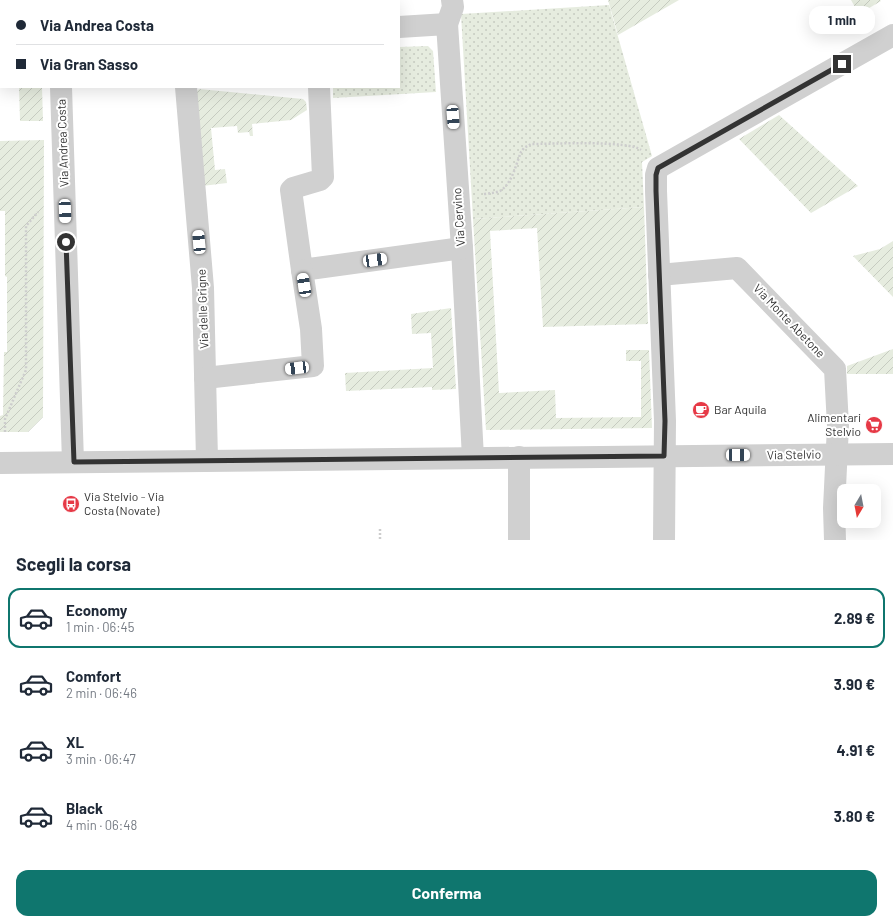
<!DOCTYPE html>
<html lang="it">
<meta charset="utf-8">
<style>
body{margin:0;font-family:Barlow,sans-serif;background:#f6f6f7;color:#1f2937;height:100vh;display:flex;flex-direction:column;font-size:15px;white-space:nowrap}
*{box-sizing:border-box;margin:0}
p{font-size:13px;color:#747a83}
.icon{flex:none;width:22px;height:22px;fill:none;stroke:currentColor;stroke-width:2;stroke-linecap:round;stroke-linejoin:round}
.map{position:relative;height:540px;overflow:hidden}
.drawer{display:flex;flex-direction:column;background:#fff;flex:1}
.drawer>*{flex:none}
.banner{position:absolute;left:0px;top:0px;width:400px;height:88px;box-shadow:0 4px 16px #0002;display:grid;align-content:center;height:88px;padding:0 16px;background:#fff}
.needle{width:26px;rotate:190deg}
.tools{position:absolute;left:837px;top:484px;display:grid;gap:8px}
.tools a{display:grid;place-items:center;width:44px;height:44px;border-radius:8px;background:#fff;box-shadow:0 4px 16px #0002;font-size:20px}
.end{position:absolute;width:18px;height:18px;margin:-9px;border:5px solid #333;background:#fff;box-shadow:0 0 0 2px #fff}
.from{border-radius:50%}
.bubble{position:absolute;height:28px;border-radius:12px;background:#fff;box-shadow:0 4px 16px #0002;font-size:13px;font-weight:700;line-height:28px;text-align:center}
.car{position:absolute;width:12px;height:24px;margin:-12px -6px;border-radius:5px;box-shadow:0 0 3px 1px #0007;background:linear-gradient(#fff 24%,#345 0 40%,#fff 0 76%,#345 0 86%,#fff 0)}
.banner b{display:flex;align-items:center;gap:14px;height:38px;font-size:15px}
.banner b+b{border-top:1px solid #e0e1e3}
.banner i{width:10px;height:10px;background:#1f2937}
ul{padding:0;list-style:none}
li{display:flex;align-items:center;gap:12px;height:60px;margin:0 8px 6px;padding:0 8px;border:2px solid transparent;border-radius:12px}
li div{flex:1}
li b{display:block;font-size:15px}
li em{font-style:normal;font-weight:700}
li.on{border-color:#0f766e}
li>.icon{width:36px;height:36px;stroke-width:1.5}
h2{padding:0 16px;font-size:18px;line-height:48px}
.cta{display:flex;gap:8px;margin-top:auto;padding:8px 16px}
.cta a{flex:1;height:46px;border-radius:12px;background:#0f766e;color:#fff;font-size:16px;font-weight:700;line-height:46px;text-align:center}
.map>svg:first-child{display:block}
</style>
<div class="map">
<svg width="893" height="540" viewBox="0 0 893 540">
<defs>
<pattern id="grass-dots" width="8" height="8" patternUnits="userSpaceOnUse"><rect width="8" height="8" fill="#e6ecdf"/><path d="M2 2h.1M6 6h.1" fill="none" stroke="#c6cbc0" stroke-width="1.8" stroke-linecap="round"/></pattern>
<pattern id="garden-furrows" width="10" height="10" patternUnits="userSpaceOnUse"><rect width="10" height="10" fill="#e6ecdf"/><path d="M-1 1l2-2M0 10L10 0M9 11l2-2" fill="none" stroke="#c6cbc0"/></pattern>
</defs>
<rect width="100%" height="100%" fill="#fff"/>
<g fill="url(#grass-dots)">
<polygon points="609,5 652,156 642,162 644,207 473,219 461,14"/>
<polygon points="428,46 433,51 436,92 333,98 333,87 399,87 399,47"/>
</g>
<g fill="url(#garden-furrows)">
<polygon points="608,0 679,0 618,35"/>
<polygon points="851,0 880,0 881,1 859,14"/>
<polygon points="19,87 42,87 43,121 20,121"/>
<polygon points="199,89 303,99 306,102 307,110 291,120 252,124 253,136 250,136 249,132 238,133 237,126 211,128 215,170 225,169 227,183 202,186 196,92"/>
<polygon points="779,115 858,186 811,213 739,139"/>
<polygon points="44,140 43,417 28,432 0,432 0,416 3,415 4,352 7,352 7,277 5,276 5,211 0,211 0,141"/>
<polygon points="644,207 648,324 543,327 537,228 490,231 499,393 555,390 556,418 641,417 641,361 626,361 626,350 649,350 652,428 486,430 473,219"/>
<polygon points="893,241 893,297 853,256 880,249"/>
<polygon points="451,308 456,389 432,390 432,387 346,391 345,373 433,368 431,333 412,334 411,314"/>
<polygon points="893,349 893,374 847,374 847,366"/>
</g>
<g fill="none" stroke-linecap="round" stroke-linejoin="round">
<g stroke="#cdcdcd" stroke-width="2.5" stroke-dasharray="2 2" stroke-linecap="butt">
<path d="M484,194C490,193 495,193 500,191C512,184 516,164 521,152L524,148L531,144C551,144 629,140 641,150"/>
<polyline points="5,432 5,419 26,370 26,226 38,212"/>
<polyline points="380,529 380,540"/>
</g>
<g stroke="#d0d0d0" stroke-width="22">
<polyline points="56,0 56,1"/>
<polyline points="314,0 314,1"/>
<polyline points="447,24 453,7 452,0"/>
<polyline points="399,27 447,24 462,248 473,458"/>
<polyline points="61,87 73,462"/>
<polyline points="186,87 203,288 207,460"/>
<polyline points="319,87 323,177 320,180 293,188 291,190 302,270 462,248"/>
<polyline points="659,275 737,268 835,369 838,426 834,508 835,540"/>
<polyline points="205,378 313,366 311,329 302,270"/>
<polyline points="0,463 893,454"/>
<polyline points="519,540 519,457"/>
<polyline points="664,540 665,421 656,191 656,175 658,168 893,35"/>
</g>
</g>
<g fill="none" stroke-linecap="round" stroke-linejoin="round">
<polyline stroke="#333" stroke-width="5" points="66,242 74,462 664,456 665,421 656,191 656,175 658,168 842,64"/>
</g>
<defs>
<g id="cafe-disc" transform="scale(0.9)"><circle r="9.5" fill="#e63946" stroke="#fff"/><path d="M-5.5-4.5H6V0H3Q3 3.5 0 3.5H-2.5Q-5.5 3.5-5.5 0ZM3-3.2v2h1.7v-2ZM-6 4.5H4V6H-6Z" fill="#fff"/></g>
<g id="supermarket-disc" transform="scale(0.9)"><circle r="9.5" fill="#e63946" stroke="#fff"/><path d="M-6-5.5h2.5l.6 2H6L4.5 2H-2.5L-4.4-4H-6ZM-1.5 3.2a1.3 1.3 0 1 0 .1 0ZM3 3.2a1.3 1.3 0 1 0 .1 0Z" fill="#fff"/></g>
<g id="bus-disc" transform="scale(0.9)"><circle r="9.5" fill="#e63946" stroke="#fff"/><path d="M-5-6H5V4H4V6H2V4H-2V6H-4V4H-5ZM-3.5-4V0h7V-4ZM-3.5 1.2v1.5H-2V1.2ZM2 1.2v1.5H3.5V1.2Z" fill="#fff"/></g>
</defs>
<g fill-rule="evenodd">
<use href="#cafe-disc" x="701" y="410"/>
<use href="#supermarket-disc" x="874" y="425"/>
<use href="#bus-disc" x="71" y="504"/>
</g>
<g text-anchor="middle" stroke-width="4" stroke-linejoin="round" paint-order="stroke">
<g font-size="12" fill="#333" stroke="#fff">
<text transform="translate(63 143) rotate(-92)" y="4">Via Andrea Costa</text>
<text transform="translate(459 217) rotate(-94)" y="4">Via Cervino</text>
<text transform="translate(203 309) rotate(-92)" y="4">Via delle Grigne</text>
<text transform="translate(789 321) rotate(46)" y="4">Via Monte Abetone</text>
<text transform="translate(794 455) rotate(-1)" y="4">Via Stelvio</text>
</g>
<g font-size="12" fill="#333" stroke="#fff" text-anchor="start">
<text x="714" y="414">Bar Aquila</text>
<text x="861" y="422" text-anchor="end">Alimentari<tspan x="861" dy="14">Stelvio</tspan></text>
<text x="84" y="501">Via Stelvio - Via<tspan x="84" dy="14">Costa (Novate)</tspan></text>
</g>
</g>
</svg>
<div class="tools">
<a><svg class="needle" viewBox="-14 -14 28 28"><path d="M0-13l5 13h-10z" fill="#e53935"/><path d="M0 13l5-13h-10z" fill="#747a83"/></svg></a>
</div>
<i class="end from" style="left:66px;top:242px"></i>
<i class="end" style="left:842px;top:64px"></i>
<div class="bubble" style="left:809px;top:6px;width:66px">1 min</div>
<i class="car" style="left:453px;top:117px;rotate:176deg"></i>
<i class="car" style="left:65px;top:211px;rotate:178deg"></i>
<i class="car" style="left:199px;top:242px;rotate:355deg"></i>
<i class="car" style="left:375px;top:260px;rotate:82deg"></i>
<i class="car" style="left:304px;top:285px;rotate:351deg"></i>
<i class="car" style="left:297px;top:368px;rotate:263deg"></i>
<i class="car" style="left:738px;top:455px;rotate:90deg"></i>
<div class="banner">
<b><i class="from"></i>Via Andrea Costa</b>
<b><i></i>Via Gran Sasso</b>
</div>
</div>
<section class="drawer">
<h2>Scegli la corsa</h2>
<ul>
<li class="on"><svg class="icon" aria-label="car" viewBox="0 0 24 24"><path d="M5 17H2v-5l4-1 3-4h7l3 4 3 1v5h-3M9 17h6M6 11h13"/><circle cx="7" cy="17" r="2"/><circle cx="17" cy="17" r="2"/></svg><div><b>Economy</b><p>1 min · 06:45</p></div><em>2.89 €</em></li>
<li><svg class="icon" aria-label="car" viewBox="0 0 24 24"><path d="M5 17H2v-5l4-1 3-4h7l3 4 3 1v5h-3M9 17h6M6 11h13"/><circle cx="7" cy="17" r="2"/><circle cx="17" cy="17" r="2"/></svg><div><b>Comfort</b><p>2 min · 06:46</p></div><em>3.90 €</em></li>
<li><svg class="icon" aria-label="car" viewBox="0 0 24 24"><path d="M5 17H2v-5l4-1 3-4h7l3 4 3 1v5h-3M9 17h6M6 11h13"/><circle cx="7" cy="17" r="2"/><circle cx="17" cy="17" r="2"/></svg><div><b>XL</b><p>3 min · 06:47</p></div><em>4.91 €</em></li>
<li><svg class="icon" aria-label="car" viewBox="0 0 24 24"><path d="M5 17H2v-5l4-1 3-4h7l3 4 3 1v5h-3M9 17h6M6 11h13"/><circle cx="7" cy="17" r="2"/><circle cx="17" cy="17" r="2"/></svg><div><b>Black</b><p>4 min · 06:48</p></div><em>3.80 €</em></li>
</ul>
<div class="cta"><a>Conferma</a></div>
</section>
